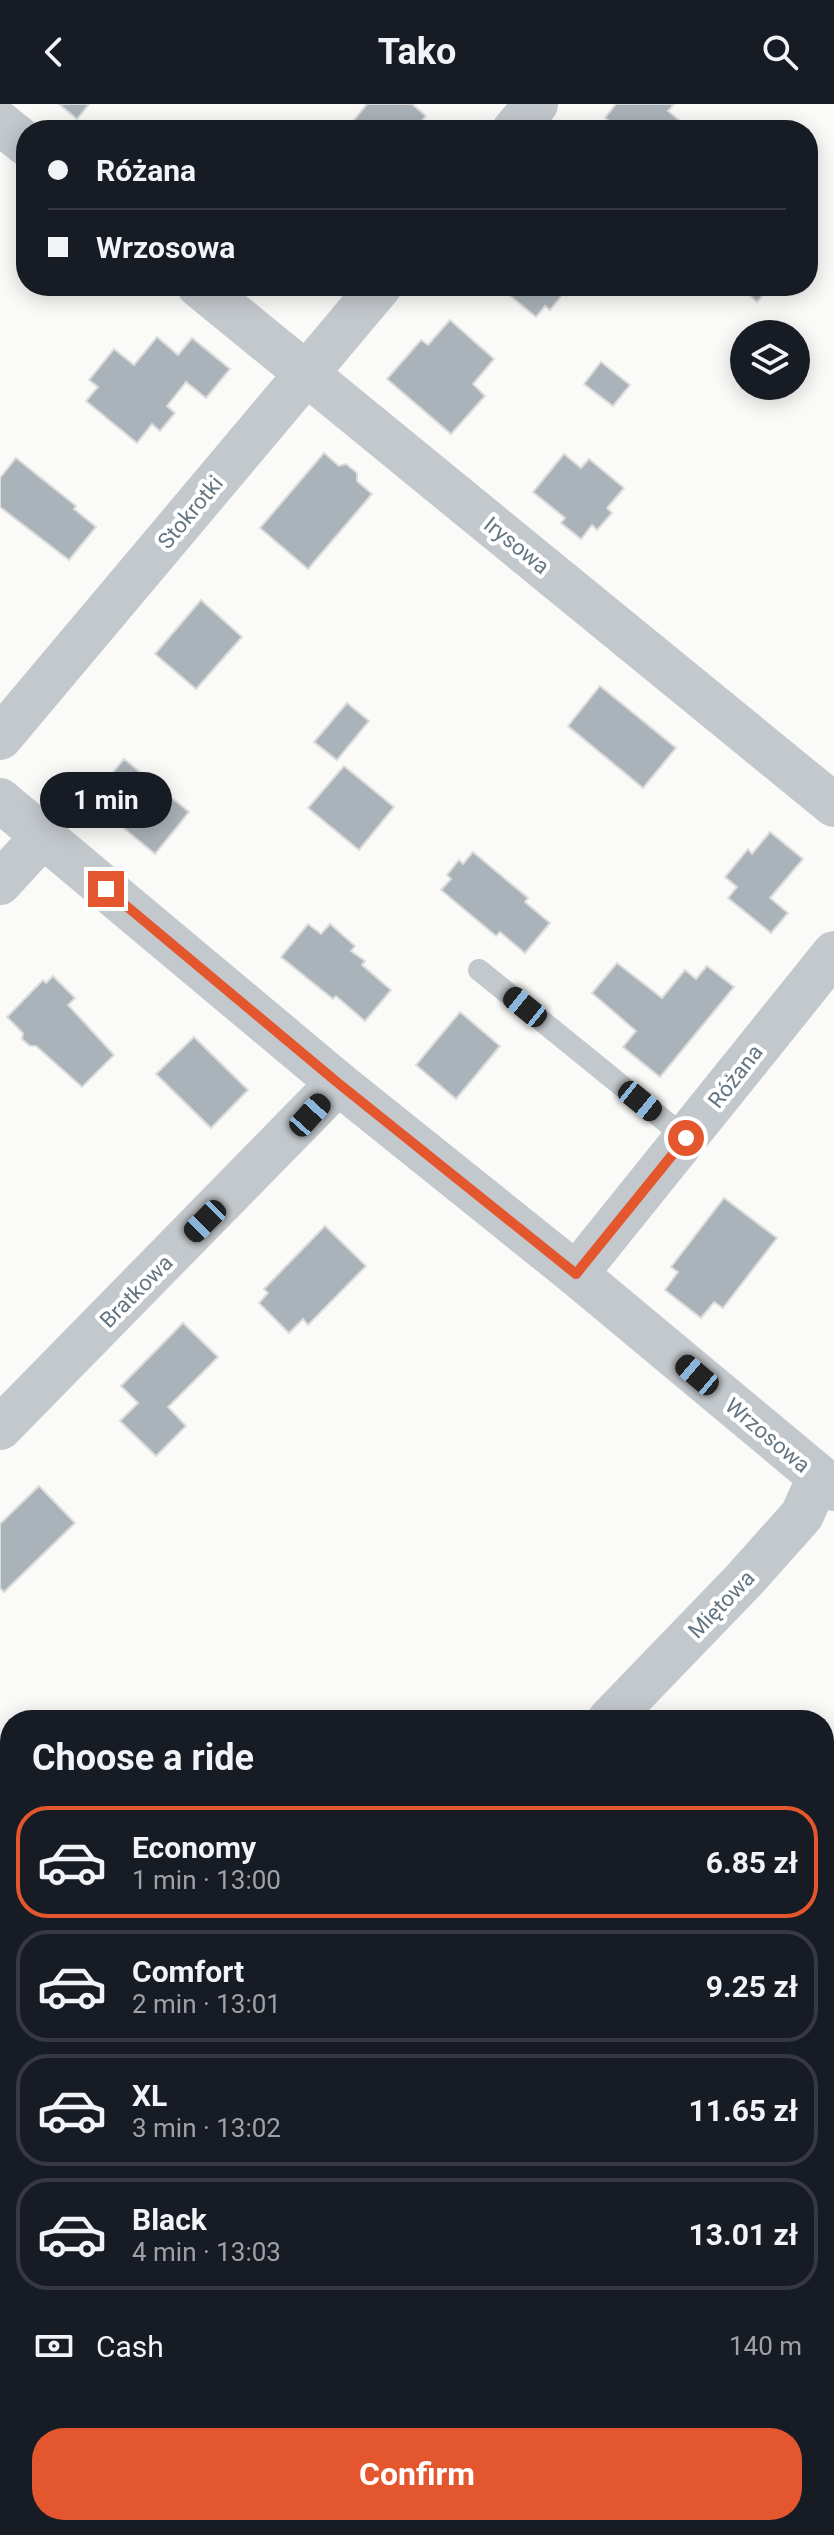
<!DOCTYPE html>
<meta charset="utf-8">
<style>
body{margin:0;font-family:Roboto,sans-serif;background:#242831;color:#f1f3f6;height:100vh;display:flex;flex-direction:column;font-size:30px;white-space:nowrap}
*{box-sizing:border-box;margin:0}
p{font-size:26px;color:#9ea1a6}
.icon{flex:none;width:44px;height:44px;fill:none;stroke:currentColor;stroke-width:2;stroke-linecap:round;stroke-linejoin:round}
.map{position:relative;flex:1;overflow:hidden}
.side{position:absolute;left:0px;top:1606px;width:834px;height:826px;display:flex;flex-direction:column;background:#171b24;border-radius:32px 32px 0 0;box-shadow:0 4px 20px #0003}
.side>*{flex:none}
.top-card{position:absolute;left:16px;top:16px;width:802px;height:176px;border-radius:32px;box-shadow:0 4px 20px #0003;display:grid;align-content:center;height:176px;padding:0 32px;background:#171b24}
.fabs{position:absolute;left:730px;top:216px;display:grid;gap:16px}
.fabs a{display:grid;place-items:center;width:80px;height:80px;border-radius:50%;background:#171b24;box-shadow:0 4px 20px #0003;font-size:40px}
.end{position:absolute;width:36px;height:36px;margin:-18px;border:10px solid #e4572e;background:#fff;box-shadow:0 0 0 4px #fff}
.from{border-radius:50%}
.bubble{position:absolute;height:56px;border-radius:28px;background:#171b24;box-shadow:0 4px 20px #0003;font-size:26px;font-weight:700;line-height:56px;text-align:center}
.car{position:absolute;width:24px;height:48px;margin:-24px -12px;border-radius:10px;box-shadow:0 0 6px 2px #0007;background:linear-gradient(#222 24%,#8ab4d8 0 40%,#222 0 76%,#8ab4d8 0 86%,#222 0)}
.top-card b{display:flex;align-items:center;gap:28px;height:76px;font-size:30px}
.top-card b+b{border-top:2px solid #363941}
.top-card i{width:20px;height:20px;background:#f1f3f6}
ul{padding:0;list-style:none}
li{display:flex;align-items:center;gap:24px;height:112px;margin:0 16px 12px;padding:0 16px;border:4px solid #363941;border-radius:32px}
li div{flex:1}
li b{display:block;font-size:30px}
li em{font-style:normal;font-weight:700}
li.on{border-color:#e4572e}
li>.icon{width:72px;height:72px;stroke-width:1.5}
h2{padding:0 32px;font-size:36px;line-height:96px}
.pay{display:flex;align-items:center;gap:20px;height:88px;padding:0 32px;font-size:30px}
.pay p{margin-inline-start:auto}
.primary-button{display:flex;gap:16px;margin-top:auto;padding:16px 32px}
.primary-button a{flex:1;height:92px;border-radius:32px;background:#e4572e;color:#fff;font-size:32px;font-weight:700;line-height:92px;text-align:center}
header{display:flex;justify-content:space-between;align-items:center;height:104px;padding:0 32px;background:#171b24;font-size:36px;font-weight:700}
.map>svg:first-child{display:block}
</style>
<header><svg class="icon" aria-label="back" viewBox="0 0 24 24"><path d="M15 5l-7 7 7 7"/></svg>Tako<svg class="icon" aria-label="search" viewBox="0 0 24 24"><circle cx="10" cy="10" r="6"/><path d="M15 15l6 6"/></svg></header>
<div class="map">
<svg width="834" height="2431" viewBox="0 0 834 2431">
<rect width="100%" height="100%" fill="#fafaf8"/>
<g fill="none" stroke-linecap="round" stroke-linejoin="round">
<g stroke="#bbc7cb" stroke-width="11">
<polyline points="824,1770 834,1761"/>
<polyline points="458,2431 461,2422"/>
</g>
</g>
<g fill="#aab3b9" stroke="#dcdcda" stroke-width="2">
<polygon points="59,0 89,0 77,15"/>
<polygon points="367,0 412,0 426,12 414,26 346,26"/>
<polygon points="616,0 674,0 668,7 687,23 685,26 600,26 608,16 605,14"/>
<polygon points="498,182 574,182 566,192 563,190 550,206 545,202 536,213"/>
<polygon points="739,182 771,182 757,198"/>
<polygon points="450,216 494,255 473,280 485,292 451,330 387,275 421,236 428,241"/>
<polygon points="157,233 178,251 192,234 230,265 206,294 186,278 167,302 175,309 160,327 152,320 137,339 86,297 98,283 89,276 114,245 134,261"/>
<polygon points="601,258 630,281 613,302 584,280"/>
<polygon points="324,349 339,362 346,360 357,369 357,377 372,390 308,465 260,424"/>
<polygon points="564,350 581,364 589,355 624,384 607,404 612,409 597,426 592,421 581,435 561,419 565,414 533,388"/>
<polygon points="16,354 76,402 74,405 96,423 69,456 0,403 0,374"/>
<polygon points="201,496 242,533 196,585 155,550"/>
<polygon points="600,582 676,644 643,684 568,622"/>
<polygon points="347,599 369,617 337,656 314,638"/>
<polygon points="124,655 189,708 155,750 90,696"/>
<polygon points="344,662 394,703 359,746 308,704"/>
<polygon points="770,728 803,755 770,794 788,809 771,829 728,794 737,783 725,773 748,745 752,750"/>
<polygon points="473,748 528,794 525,798 550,819 525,849 500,828 496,832 441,786 451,775 447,771 459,756 463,760"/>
<polygon points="308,820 321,830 330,820 355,842 351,847 365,857 362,861 391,886 365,917 336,892 333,895 281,853"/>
<polygon points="617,859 662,894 685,866 696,875 707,862 734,883 660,973 623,943 636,927 592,889"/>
<polygon points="53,872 75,894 68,901 114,951 82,983 36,942 30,942 22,935 23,929 7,913 43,876 46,879"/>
<polygon points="460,908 500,942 456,995 416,961"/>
<polygon points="194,933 248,986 211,1024 156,970"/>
<polygon points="724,1094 777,1134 723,1204 714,1198 701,1214 665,1186 678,1168 671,1163"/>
<polygon points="325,1122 366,1162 308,1221 303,1215 289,1229 259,1199 268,1189 264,1185"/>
<polygon points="183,1219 218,1253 168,1303 186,1322 156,1352 120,1317 138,1299 121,1282"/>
<polygon points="39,1382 75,1419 4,1488 0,1484 0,1420"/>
</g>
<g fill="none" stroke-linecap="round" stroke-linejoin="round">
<polyline stroke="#c3c8cc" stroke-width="22" points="479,866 686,1034"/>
<g stroke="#c3c8cc" stroke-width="44">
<polyline points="0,19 26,40"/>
<polyline points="514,26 536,0"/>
<polyline points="199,182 834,701"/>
<polyline points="0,634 380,182"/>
<polyline points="0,696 338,979 576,1170 834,1385"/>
<polyline points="0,779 43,732"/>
<polyline points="576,1170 834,849"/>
<polyline points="0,1324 338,979"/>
<polyline points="609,1616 745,1475 802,1411 819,1373"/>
<polyline points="0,2245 10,2234"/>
</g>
</g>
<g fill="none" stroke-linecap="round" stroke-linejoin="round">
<polyline stroke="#e4572e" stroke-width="10" points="106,785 338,979 576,1170 686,1034"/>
</g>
<g text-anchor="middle" stroke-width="8" stroke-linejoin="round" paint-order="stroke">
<g font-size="22" fill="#657683" stroke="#fff">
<text transform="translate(190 408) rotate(-50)" y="8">Stokrotki</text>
<text transform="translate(517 441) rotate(39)" y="8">Irysowa</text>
<text transform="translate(735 972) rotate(-52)" y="8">Różana</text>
<text transform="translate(136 1187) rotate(-45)" y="8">Bratkowa</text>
<text transform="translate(768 1331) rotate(40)" y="8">Wrzosowa</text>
<text transform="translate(721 1500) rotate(-46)" y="8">Miętowa</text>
</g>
</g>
</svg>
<div class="fabs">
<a><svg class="icon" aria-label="layers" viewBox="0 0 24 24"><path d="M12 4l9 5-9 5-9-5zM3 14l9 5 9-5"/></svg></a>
</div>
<i class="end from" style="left:686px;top:1034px"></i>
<i class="end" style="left:106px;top:785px"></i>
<div class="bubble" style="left:40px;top:668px;width:132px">1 min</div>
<i class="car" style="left:525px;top:903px;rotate:309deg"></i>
<i class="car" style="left:640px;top:997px;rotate:129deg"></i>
<i class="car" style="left:310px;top:1011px;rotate:42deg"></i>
<i class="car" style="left:205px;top:1117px;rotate:225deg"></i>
<i class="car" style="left:697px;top:1271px;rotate:310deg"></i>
<div class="top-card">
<b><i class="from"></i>Różana</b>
<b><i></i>Wrzosowa</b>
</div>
<section class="side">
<h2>Choose a ride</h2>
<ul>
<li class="on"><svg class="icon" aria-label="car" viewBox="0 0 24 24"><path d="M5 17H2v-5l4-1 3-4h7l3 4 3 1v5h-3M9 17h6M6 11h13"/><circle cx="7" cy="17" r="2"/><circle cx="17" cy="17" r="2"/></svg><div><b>Economy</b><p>1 min · 13:00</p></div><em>6.85 zł</em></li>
<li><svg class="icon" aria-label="car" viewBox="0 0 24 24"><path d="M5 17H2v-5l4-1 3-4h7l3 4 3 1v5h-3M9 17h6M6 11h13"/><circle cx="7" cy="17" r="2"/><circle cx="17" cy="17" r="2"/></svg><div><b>Comfort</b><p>2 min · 13:01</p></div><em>9.25 zł</em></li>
<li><svg class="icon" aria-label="car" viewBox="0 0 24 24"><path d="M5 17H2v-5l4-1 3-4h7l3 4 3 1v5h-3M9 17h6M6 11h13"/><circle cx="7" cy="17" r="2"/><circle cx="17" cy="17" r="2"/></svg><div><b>XL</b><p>3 min · 13:02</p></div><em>11.65 zł</em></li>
<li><svg class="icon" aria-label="car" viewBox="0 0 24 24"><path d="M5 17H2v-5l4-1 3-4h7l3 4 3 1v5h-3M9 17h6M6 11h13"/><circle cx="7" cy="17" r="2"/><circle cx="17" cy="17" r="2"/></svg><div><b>Black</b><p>4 min · 13:03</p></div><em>13.01 zł</em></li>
</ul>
<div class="pay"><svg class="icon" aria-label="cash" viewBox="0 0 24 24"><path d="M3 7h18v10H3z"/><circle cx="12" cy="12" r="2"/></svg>Cash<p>140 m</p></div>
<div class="primary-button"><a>Confirm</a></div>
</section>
</div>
